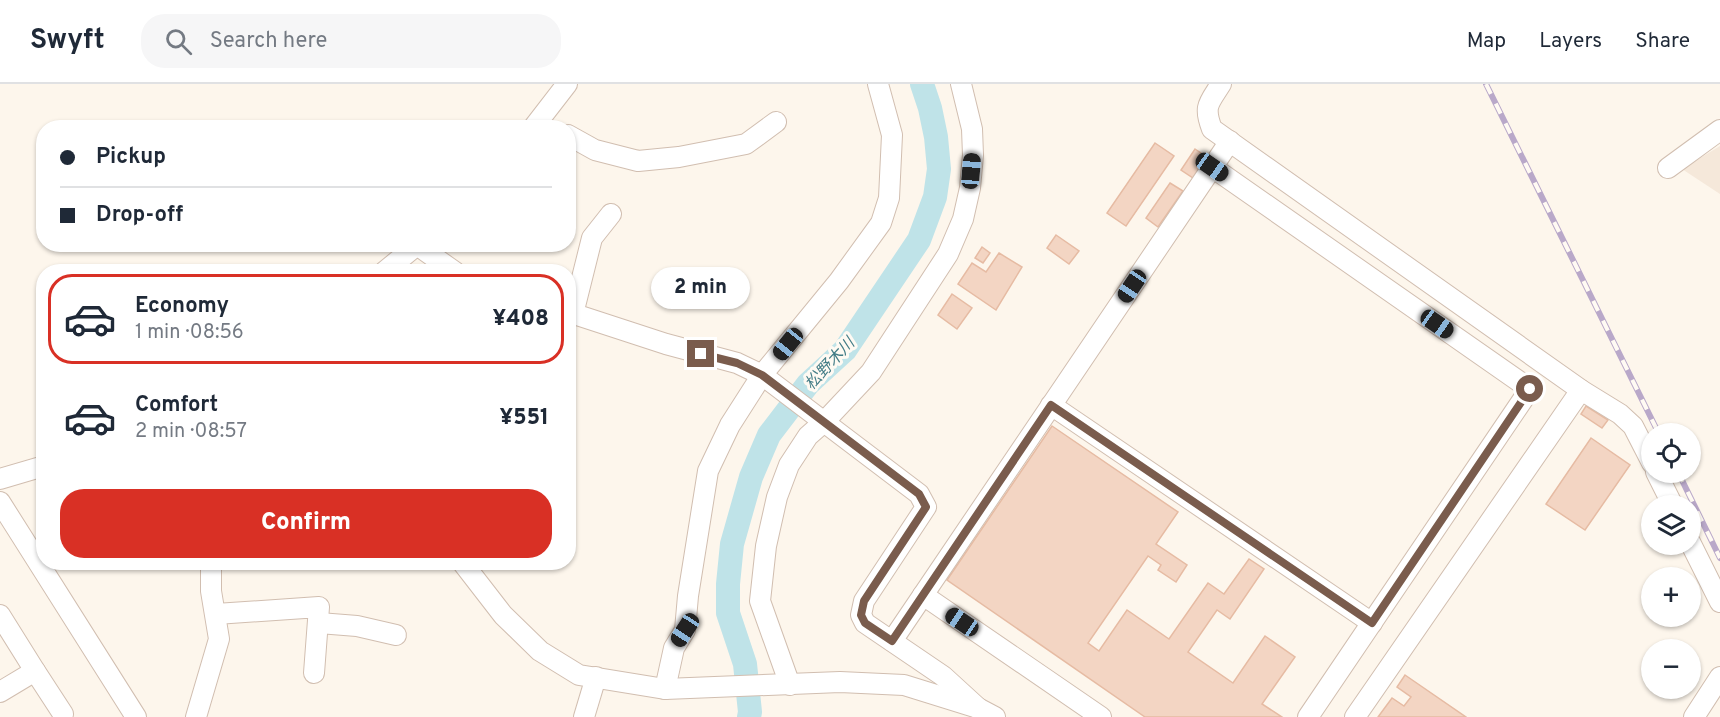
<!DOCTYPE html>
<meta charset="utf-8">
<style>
body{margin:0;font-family:Overpass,"Noto Sans JP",sans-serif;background:#f6f6f7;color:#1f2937;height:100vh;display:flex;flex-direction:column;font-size:22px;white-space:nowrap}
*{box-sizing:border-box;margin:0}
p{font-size:20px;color:#747a83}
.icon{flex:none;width:33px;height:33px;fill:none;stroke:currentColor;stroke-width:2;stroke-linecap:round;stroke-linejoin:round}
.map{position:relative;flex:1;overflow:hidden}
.drawer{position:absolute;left:36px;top:180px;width:540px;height:306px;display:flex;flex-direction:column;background:#fff;border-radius:24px;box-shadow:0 2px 4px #0004}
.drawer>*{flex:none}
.top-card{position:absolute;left:36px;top:36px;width:540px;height:132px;border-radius:24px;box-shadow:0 2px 4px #0004;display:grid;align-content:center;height:132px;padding:0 24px;background:#fff}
.buttons{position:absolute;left:1641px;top:339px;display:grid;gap:12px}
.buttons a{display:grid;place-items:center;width:60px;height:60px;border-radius:50%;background:#fff;box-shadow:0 2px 4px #0004;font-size:30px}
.end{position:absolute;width:27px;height:27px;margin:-14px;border:8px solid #7a5c4d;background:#fff;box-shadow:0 0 0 3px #fff}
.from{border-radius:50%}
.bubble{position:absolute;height:42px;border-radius:21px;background:#fff;box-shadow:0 2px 4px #0004;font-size:20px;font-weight:800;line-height:42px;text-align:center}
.car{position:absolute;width:18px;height:36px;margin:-18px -9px;border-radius:8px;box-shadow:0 0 4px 2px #0007;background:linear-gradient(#222 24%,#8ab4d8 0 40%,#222 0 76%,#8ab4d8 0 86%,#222 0)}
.top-card b{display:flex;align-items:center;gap:21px;height:57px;font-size:22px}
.top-card b+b{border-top:2px solid #e0e1e3}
.top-card i{width:15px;height:15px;background:#1f2937}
ul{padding:10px 0 0;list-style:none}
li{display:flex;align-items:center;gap:18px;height:90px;margin:0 12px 9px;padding:0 12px;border:3px solid transparent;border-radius:24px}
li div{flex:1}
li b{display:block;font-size:22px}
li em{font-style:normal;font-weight:800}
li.on{border-color:#d93025}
li>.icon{width:54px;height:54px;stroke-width:1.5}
.action{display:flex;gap:12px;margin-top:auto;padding:12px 24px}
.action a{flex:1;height:69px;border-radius:24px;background:#d93025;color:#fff;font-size:24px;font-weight:800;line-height:69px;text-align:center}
header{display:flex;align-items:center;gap:36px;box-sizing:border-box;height:84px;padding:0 30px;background:#fff;border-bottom:2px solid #e0e1e3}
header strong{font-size:28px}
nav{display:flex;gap:33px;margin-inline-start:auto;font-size:21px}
.search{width:420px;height:54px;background:#f6f6f7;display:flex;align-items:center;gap:15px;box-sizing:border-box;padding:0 21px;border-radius:24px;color:#747a83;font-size:22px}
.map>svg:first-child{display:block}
</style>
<header>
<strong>Swyft</strong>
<div class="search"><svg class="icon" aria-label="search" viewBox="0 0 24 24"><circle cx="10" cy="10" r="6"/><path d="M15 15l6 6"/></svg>Search here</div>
<nav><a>Map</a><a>Layers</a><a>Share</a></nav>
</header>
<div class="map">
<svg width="1720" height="633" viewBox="0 0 1720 633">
<rect width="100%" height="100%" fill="#fdf6ec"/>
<polygon fill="#f5e8da" points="1720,62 1720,110 1682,85"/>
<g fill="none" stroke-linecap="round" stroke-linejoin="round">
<polyline stroke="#bfe3e8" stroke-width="24" points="749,633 750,628 745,580 728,529 728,500 732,460 751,393 769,351 808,300 845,266 919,156 935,113 939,85 936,53 930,24 922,0"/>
</g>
<g fill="#f3d5c3" stroke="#e6bba3" stroke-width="1.5">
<polygon points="1155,59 1174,72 1126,142 1107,129"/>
<polygon points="1195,65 1207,73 1193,94 1181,86"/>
<polygon points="1170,99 1183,107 1158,143 1146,134"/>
<polygon points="1056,151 1079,167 1069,180 1047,164"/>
<polygon points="982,163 990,169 983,179 975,174"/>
<polygon points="999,169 1022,183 996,226 958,200 972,179 986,188"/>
<polygon points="952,210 972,224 957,245 938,231"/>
<polygon points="1586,322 1608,336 1602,344 1581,330"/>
<polygon points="1052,342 1178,428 1156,460 1187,481 1176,498 1158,486 1161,481 1148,472 1088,559 1099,567 1127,526 1169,555 1208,499 1224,510 1249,475 1264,485 1230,535 1217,526 1188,568 1233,599 1265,552 1295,573 1262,620 1282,633 1145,633 947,496"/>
<polygon points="1591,354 1630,381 1585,446 1546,420"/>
<polygon points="1405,591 1466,633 1378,633 1392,614 1404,622 1411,613 1397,603"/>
</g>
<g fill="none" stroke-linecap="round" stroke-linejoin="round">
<g stroke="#d1beb0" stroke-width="22">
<g id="minor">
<path d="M1221,0C1209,19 1203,22 1212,45L1581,306L1620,330L1633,342L1652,379"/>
<polyline points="533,44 567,0"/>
<polyline points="568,51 595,66 638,77 679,73 746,60 776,38"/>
<polyline points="1212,83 1530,305 1308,633"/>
<polyline points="1668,84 1720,46"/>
<polyline points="384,188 417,161 455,188"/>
<polyline points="568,228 666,260 737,279 762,291 919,410 926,423 864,517 861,531 865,539 943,592 978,624"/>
<polyline points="573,230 592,154 611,130"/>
<polyline points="1051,321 1372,539"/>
<polyline points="1656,388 1673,422"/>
<polyline points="0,395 44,382"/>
<polyline points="0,418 136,633"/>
<polyline points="1690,458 1720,518"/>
<polyline points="462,478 503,531 540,567 579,591 665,605 840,598 904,601 978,624 995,633"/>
<polyline points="923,511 1101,633"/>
<polyline points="216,530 319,523 314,589"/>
<polyline points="0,531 35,587 0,608"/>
<polyline points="319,539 357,542 396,551"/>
<polyline points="892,557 1230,57"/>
<polyline points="35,587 63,630"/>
<polyline points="790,601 760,517 766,462 777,413 789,381 808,352 825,337 871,288 948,170 963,135 970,104 973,71 972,45 961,0"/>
<polyline points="665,605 674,564 685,546 688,512 708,387 730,341 762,291 839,197 881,139 889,114 892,51 878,0"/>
<polyline points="196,633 219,555 211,507 211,478"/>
<polyline points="584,633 596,593"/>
<polyline points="1355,633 1581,306"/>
<polyline points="1694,633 1720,593"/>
</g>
</g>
<use href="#minor" stroke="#fff" stroke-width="20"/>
<g stroke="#b9a8c9" stroke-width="6">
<g id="rail">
<polyline points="1486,0 1659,350"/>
<polyline points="1678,388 1720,474"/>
</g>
</g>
<use href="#rail" stroke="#fffaf3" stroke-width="4" stroke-dasharray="11" stroke-linecap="butt"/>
</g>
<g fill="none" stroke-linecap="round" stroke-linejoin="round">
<polyline stroke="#7a5c4d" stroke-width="8" points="701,270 737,279 762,291 919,410 926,423 864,517 861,531 865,539 892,557 1051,321 1372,539 1530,305"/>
</g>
<g text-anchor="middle" stroke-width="6" stroke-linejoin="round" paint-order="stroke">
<g font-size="16" font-style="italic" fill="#437c86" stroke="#fffaf3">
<text transform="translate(829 279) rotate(-47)" y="6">松野木川</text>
</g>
</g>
</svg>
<div class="buttons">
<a><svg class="icon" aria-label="locate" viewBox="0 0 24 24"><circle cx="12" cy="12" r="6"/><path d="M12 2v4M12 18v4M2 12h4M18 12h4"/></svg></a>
<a><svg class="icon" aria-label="layers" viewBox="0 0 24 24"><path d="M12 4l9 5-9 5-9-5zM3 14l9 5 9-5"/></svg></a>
<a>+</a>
<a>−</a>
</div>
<i class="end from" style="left:1530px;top:305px"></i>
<i class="end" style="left:701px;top:270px"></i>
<div class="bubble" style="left:651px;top:183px;width:99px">2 min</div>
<i class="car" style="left:1212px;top:83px;rotate:125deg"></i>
<i class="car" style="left:971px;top:87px;rotate:5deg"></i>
<i class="car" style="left:1132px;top:202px;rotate:214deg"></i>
<i class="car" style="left:1437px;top:240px;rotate:125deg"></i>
<i class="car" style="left:788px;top:260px;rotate:219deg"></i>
<i class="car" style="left:962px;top:538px;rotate:304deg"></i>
<i class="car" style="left:685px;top:546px;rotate:213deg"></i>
<div class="top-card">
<b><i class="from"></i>Pickup</b>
<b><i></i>Drop-off</b>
</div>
<section class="drawer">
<ul>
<li class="on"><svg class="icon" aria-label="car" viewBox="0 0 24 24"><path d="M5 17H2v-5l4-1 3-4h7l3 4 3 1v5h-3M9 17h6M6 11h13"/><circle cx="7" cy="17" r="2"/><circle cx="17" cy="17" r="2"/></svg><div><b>Economy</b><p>1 min · 08:56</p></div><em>¥408</em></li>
<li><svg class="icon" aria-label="car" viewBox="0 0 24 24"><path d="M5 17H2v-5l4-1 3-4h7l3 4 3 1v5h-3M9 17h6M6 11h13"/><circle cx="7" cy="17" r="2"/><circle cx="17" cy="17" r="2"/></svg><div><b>Comfort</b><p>2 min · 08:57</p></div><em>¥551</em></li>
</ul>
<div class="action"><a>Confirm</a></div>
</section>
</div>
